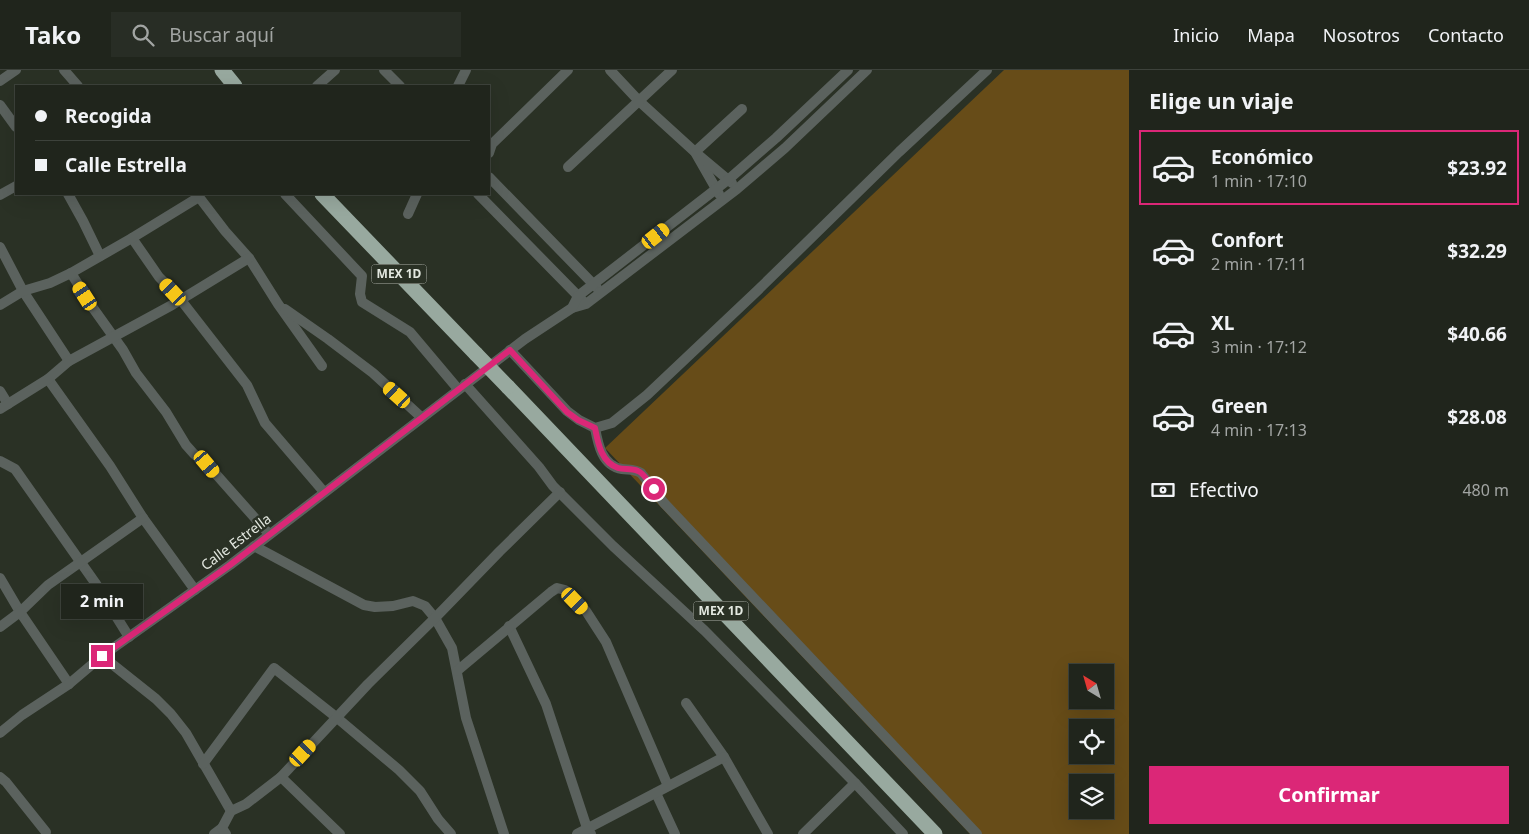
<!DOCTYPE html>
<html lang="es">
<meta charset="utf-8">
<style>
body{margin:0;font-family:"Noto Sans",sans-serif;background:#282d25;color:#f1f3f6;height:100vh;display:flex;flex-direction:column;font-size:19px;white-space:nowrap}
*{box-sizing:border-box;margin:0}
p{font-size:16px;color:#a2a5a3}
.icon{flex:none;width:28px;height:28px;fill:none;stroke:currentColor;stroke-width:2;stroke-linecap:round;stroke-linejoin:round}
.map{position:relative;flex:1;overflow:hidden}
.panel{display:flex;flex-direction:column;background:#20251c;width:400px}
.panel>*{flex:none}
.hud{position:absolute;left:15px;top:15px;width:475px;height:110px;border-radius:0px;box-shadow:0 5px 20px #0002,0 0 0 1px #3d423b;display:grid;align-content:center;height:110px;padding:0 20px;background:#20251c}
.needle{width:32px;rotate:323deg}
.fabs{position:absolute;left:1069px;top:594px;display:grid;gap:10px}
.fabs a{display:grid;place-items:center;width:45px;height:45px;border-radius:0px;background:#20251c;box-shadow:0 5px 20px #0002,0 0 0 1px #3d423b;font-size:25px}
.end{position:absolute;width:22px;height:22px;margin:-11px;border:6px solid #db2777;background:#fff;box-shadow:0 0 0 2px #fff}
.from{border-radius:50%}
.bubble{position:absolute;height:35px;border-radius:0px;background:#20251c;box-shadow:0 5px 20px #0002,0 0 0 1px #3d423b;font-size:16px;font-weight:700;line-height:35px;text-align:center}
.car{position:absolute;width:15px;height:30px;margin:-15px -8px;border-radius:6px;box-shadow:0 0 4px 1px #0007;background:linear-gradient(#f5c518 24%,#345 0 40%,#f5c518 0 76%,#345 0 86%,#f5c518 0)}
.hud b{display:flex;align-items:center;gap:18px;height:48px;font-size:19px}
.hud b+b{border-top:1px solid #3d423b}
.hud i{width:12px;height:12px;background:#f1f3f6}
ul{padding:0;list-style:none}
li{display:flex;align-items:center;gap:15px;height:75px;margin:0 10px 8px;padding:0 10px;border:2px solid transparent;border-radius:0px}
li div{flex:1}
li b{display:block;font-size:19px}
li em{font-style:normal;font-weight:700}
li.on{border-color:#db2777}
li>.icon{width:45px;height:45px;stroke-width:1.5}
h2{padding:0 20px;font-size:22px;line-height:60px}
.pay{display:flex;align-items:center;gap:12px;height:55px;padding:0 20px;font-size:19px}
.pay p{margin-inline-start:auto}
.cta{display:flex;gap:10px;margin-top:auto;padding:10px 20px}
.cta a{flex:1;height:58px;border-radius:0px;background:#db2777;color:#fff;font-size:20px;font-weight:700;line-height:58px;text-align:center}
header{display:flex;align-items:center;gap:30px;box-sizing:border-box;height:70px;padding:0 25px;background:#20251c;border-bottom:1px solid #3d423b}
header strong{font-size:24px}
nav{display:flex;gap:28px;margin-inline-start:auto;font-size:18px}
.search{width:350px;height:45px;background:#282d25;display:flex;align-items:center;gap:12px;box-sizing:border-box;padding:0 18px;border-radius:0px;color:#a2a5a3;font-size:19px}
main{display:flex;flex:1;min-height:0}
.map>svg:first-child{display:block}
</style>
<header>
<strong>Tako</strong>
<div class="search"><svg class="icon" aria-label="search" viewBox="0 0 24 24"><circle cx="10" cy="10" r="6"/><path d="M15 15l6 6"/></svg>Buscar aquí</div>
<nav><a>Inicio</a><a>Mapa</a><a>Nosotros</a><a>Contacto</a></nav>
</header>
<main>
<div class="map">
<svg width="1129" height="764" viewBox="0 0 1129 764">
<rect width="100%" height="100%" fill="#2a3125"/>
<path fill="#674c18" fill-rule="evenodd" d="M1004,0H1129V764H970L605,378ZM1078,602H1105V630H1078ZM1078,658H1105V685H1078ZM1078,712H1105V740H1078Z"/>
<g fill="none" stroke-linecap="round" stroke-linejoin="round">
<g stroke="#5b625e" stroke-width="10">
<polyline points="64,0 78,16"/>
<polyline points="384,0 400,16"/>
<polyline points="610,0 639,31 695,82 719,124"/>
<polyline points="0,11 16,0"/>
<polyline points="317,16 335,0"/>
<polyline points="458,16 466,0"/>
<polyline points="0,35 16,57"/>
<polyline points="489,83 492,74 568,0"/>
<polyline points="568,97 672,0"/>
<polyline points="489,107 597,218"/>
<polyline points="732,113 695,82 742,39"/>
<polyline points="68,124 83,151 100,186"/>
<polyline points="285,124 362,206 360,224 362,232 410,262 458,319"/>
<polyline points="478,124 582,230"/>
<polyline points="0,125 16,116"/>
<polyline points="408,144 417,124"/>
<polyline points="132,168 159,207 177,225 247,315 265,353 324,422"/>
<polyline points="0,177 23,221 69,291"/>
<polyline points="71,203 93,238 123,280 136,303 166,342 186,375 194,384 207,394 269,464"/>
<polyline points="0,235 23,221 50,213 71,203 132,168 199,127 225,161 249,188 278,234 322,296"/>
<polyline points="572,238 586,234 737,119 785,78 867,0"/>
<polyline points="285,239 328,269 373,303 421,347"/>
<polyline points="510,280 567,341 579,350 595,358 612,353 647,325 757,221 899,82 987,0"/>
<polyline points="48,309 110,396 143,448 195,520"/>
<polyline points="465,314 539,397 553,416 613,476 705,561 855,713 903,764"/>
<polyline points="0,321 8,334"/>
<polyline points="0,339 48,309 69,291 172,235 249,188"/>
<path d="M595,358C598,374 602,396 622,399C629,400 635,399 641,403L664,433L977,764"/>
<polyline points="0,391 15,399 96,514 129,567"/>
<polyline points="254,476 364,535 375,537 393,536 413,531 425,536 435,548 452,578 466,648 504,764"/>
<polyline points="0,508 20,542 69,614"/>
<polyline points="509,556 546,634 587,758 591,764"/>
<polyline points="0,557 20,542 48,515 143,448"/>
<polyline points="102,586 156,629 171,644 186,663 231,741"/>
<polyline points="457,601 551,522 557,518 565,520 586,541 606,572 668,716"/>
<polyline points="686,633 724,687 768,764"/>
<polyline points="0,663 22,645 69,614 102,586 230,495 525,269 572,238 578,226 729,109 776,68 848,0"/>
<polyline points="203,694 274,598 336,647 399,700 420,721 438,749 451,764"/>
<polyline points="0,707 6,712 46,762"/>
<polyline points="281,707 340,764"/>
<polyline points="656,723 675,764"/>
<polyline points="214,764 222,758"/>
<polyline points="226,764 222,758 231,741 246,734 281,707 368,614 435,548 500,481 560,422"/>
<polyline points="577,764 724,687"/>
<polyline points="803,764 855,713"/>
</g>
<g stroke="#98a99f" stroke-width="15">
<polyline points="222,0 235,16"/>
<polyline points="322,124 476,284"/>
<polyline points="508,317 935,764"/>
</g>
<polyline stroke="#98a99f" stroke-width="15" points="476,284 508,317"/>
</g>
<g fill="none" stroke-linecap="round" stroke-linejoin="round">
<path stroke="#db2777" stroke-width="6" d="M102,586L230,495L510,280L567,342L578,350L595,358C598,373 601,392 618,398C624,400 631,398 638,401C644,403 649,413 654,419"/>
</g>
<g text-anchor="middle" stroke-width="5" stroke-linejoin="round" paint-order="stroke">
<g fill="#2a3125" stroke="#acb1a8" stroke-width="1">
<rect x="371.5" y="194.5" width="55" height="19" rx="4"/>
<rect x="693.5" y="531.5" width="55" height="19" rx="4"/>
</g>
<g font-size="12" font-weight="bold" fill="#e3e8e0">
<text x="399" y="208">MEX 1D</text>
<text x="721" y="545">MEX 1D</text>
</g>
<g font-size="14" fill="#e3e8e0" stroke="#2a3125">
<text transform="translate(236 472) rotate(-37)" y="5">Calle Estrella</text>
</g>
</g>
</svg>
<div class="fabs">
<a><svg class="needle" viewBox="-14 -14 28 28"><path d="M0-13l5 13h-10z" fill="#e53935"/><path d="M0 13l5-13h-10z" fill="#a2a5a3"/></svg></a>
<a><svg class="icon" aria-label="locate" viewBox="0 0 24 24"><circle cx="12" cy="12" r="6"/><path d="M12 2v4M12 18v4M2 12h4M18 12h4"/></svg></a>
<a><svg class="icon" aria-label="layers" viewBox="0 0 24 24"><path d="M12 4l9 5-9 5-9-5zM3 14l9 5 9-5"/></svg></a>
</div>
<i class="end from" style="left:654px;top:419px"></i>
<i class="end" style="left:102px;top:586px"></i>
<div class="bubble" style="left:61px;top:514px;width:82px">2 min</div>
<i class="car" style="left:656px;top:166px;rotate:52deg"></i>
<i class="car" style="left:173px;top:222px;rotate:317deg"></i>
<i class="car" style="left:85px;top:226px;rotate:327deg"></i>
<i class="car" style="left:397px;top:325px;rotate:312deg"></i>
<i class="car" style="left:207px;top:394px;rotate:140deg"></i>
<i class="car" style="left:575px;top:531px;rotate:136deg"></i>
<i class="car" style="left:303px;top:683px;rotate:43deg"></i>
<div class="hud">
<b><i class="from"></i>Recogida</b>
<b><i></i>Calle Estrella</b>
</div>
</div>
<section class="panel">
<h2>Elige un viaje</h2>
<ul>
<li class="on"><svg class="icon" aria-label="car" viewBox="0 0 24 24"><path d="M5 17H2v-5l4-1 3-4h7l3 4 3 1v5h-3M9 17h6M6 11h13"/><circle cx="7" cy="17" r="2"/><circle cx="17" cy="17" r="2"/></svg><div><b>Económico</b><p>1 min · 17:10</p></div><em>$23.92</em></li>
<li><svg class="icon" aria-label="car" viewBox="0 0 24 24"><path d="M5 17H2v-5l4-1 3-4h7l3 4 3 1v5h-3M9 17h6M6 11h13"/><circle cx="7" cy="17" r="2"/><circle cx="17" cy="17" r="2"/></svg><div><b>Confort</b><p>2 min · 17:11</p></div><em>$32.29</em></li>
<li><svg class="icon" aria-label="car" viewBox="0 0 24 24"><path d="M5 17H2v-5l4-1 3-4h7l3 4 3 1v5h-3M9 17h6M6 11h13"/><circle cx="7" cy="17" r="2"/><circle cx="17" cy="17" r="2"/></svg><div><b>XL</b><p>3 min · 17:12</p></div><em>$40.66</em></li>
<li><svg class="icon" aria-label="car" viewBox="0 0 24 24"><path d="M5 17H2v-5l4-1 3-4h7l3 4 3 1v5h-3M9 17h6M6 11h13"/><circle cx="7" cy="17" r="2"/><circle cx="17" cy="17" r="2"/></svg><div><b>Green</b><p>4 min · 17:13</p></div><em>$28.08</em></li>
</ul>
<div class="pay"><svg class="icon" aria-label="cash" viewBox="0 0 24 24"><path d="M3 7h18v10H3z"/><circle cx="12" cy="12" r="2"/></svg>Efectivo<p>480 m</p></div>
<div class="cta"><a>Confirmar</a></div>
</section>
</main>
